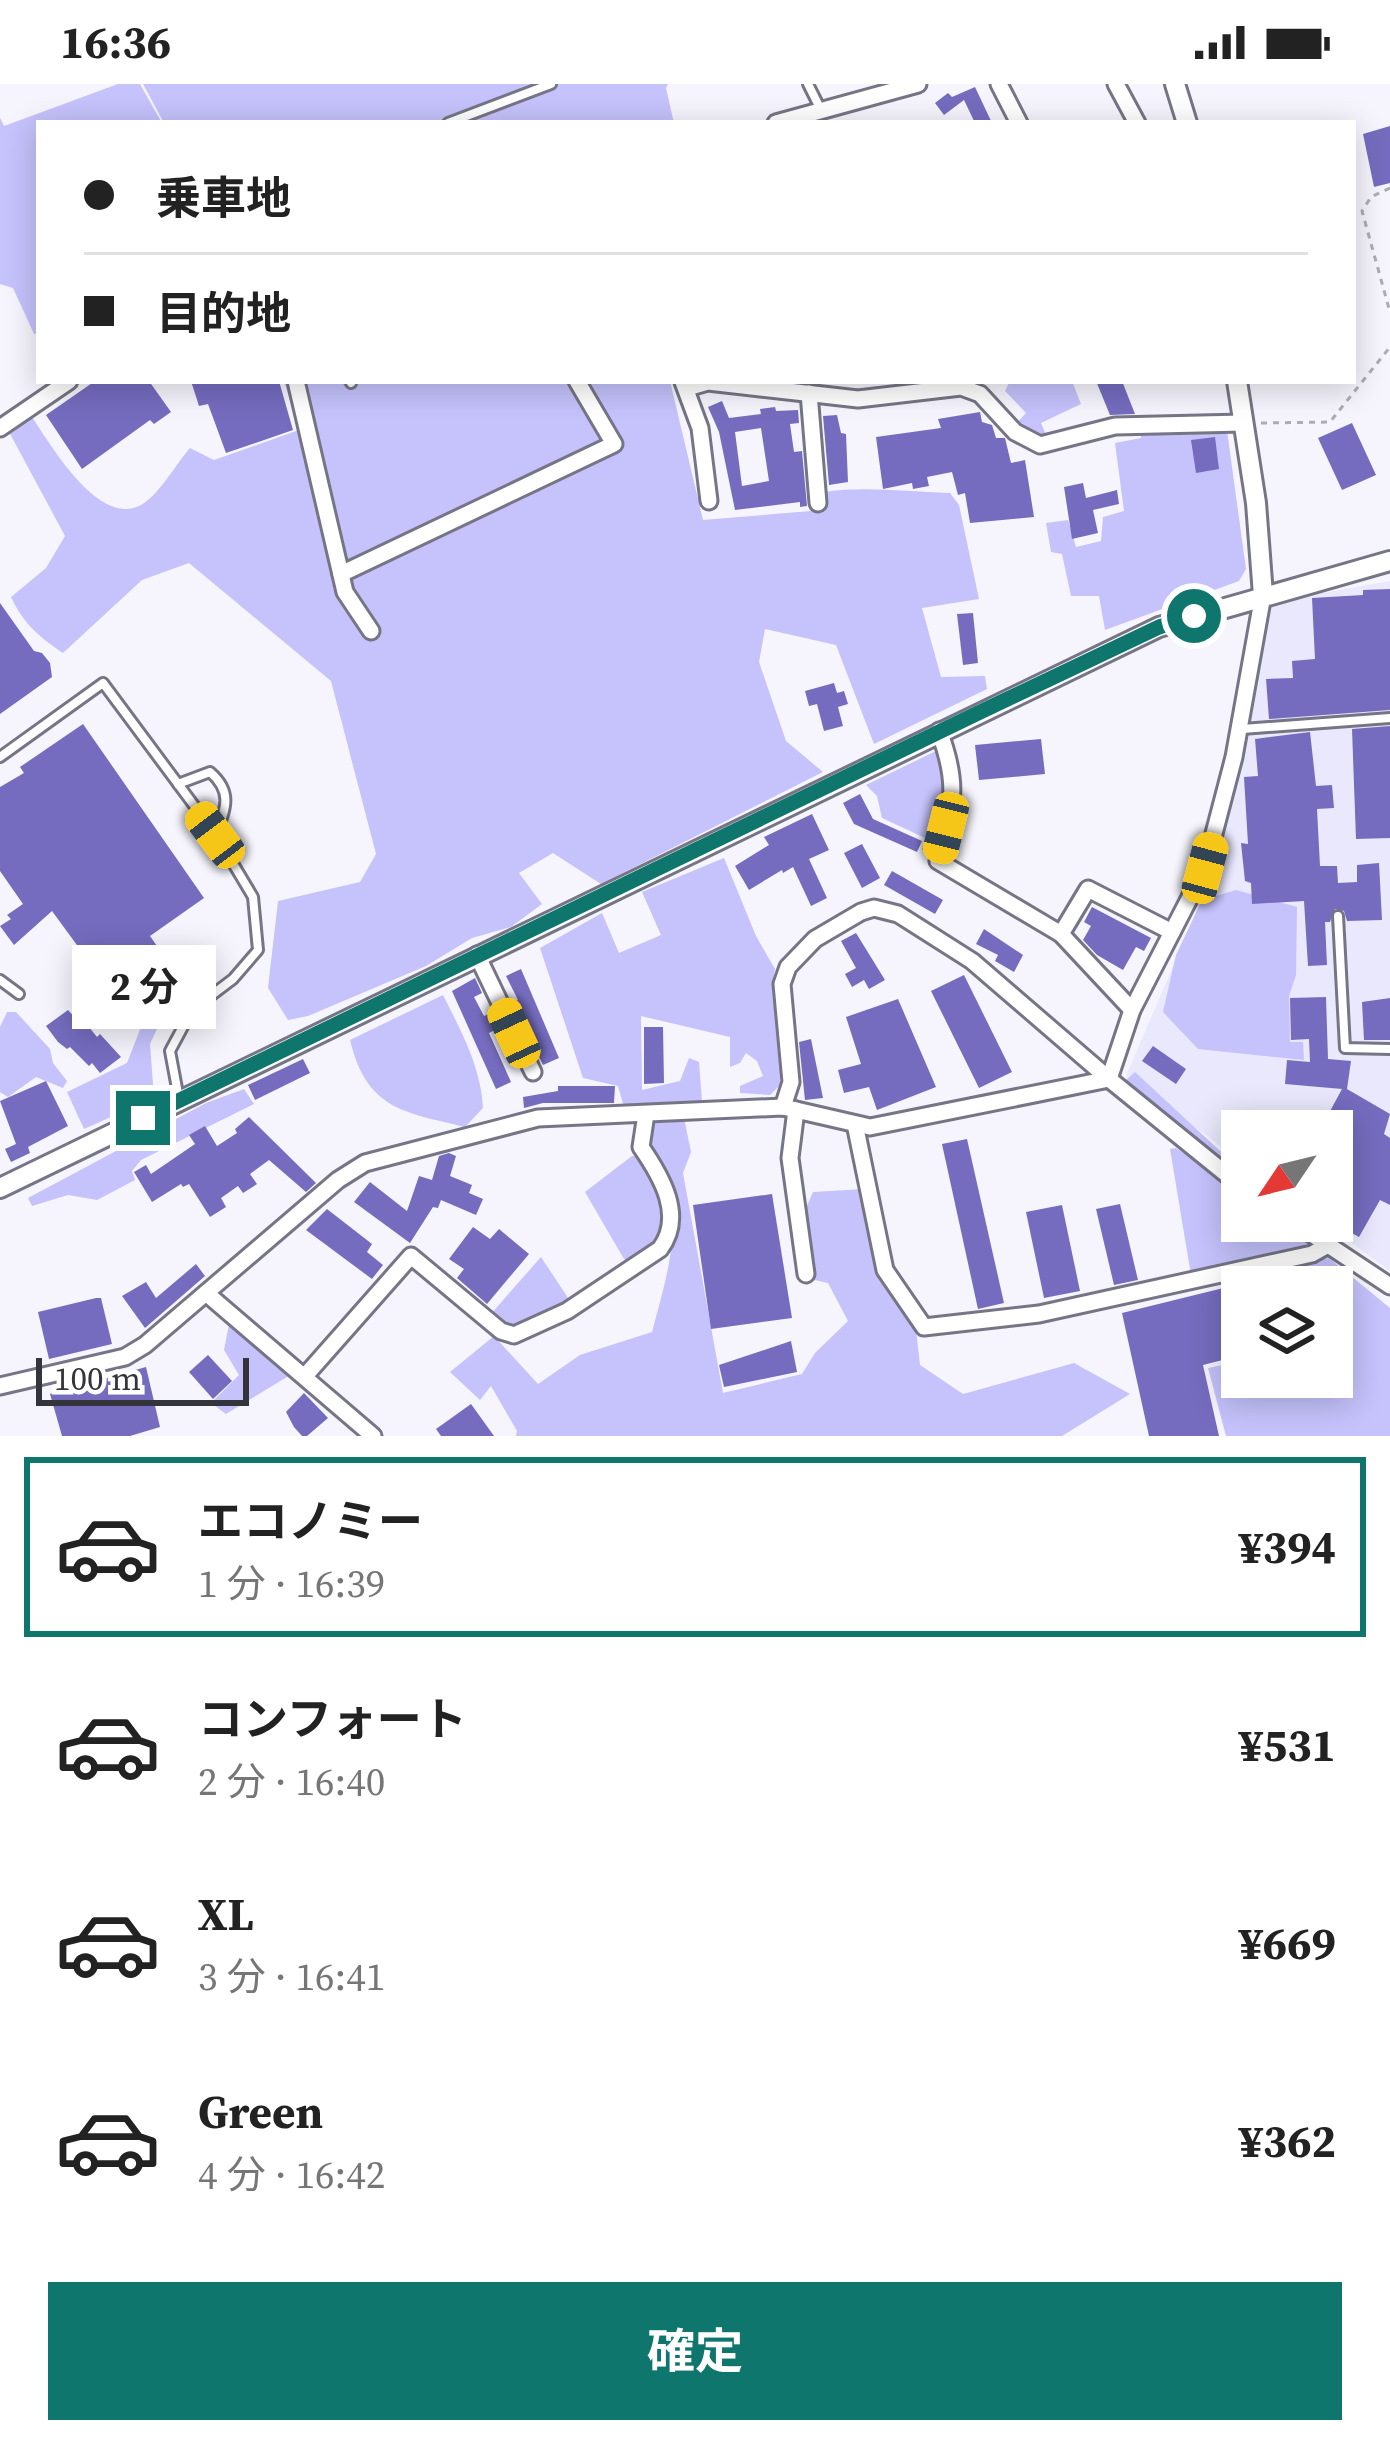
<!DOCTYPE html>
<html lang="ja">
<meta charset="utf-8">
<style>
body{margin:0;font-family:"Source Serif 4","Noto Sans JP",serif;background:#f2f2f2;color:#222;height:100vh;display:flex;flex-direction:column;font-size:45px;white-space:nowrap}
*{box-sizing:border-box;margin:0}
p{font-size:39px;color:#767676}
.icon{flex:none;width:66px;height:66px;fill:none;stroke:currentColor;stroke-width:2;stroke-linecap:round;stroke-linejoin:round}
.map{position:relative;height:1352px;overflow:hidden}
.details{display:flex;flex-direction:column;background:#fff;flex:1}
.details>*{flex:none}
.banner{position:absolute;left:36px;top:36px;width:1320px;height:264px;border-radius:0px;box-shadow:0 6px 30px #0003;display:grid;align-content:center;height:264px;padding:0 48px;background:#fff}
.needle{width:78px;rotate:235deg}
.controls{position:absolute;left:1221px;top:1026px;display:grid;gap:24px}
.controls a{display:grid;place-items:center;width:132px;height:132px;border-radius:0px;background:#fff;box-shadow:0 6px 30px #0003;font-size:60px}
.scale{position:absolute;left:36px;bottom:30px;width:213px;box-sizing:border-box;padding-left:12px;border:6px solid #34343b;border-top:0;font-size:33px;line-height:42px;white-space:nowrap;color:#34343b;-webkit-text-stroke:9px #fff;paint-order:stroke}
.end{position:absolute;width:54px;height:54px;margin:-27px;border:15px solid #0f766e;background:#fff;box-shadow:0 0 0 6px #fff}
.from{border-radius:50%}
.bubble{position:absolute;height:84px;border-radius:0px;background:#fff;box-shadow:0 6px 30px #0003;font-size:39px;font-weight:700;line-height:84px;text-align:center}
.car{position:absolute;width:36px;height:72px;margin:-36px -18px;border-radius:15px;box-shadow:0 0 9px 3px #0007;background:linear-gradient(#f5c518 24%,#345 0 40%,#f5c518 0 76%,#345 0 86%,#f5c518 0)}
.banner b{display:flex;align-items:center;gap:42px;height:114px;font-size:45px}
.banner b+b{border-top:3px solid #e0e0e0}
.banner i{width:30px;height:30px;background:#222}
ul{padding:21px 0 0;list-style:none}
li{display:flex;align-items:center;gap:36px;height:180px;margin:0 24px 18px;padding:0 24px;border:6px solid transparent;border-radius:0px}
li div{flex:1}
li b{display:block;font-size:45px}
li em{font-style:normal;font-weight:700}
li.on{border-color:#0f766e}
li>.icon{width:108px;height:108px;stroke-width:1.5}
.action{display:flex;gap:24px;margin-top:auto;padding:24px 48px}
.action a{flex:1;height:138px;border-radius:0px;background:#0f766e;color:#fff;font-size:48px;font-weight:700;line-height:138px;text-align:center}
.status{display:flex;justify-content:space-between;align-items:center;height:84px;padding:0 60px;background:#fff;direction:ltr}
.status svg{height:33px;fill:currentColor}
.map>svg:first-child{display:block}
</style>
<div class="status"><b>16:36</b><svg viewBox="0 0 49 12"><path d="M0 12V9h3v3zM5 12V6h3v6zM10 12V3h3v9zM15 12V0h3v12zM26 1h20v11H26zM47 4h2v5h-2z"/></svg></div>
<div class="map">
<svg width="1390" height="1352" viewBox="0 0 1390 1352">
<rect width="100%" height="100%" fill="#f6f5fd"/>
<polygon fill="#e9e8fc" points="1390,497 1390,1187 1322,1137 1332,1137 1332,1047 1242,1047 1242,1078 1126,992 1195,831 1262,520"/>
<g fill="#c5c2fc">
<polygon points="118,0 140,0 162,39 39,39 39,249 34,250 13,204 0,200 0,34 4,42"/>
<polygon points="143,0 668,0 666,4 674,39 164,39"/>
<path d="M284,297H670L703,436L811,427L821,421L823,408C866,402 907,408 950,409L959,421L979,515L922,524L941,593L985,592L987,605L874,660L836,561L765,545L759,578L786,657L823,688L601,800L553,769L519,789L542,820L511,843L472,854L426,882L308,932L288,936L268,904L278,817L360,798L376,770L331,597L189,479L142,496L63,569C39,553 23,539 11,513L46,484L65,452L8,346L32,333C51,361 99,444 141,421C159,411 176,380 190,364L214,376L299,346Z"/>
<polygon points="1018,297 1072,297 1081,320 1041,339 1047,353 1033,354 1016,340 1026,329 1005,307 1009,299"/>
<polygon points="1226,339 1246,485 1239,497 1105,546 1099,512 1071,512 1062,470 1051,468 1046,439 1068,436 1076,463 1101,457 1103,433 1124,427 1115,359 1141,354 1141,342"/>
<path d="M938,666C950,703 942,731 931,768L922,766L925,754L882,734L877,712L866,701Z"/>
<polygon points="724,774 756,852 775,885 772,899 782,947 780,1001 770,1011 740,1009 740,1002 763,992 757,977 746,969 740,979 730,983 730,953 641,932 642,1006 680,997 689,974 699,978 702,1017 625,1027 618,1002 583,994 540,864 602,829 619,869 661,851 642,808"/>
<polygon points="1236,806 1297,823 1296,891 1289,912 1290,958 1303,958 1304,976 1198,965 1163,928 1176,871 1202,816"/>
<path d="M443,911C461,947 481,983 483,1024L465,1043C404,1028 367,1026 350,956Z"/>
<polygon points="155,921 163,932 150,960 154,1014 84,1045 67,1008 127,979 148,925"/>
<polygon points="7,928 16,928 50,965 53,979 67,997 63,1004 36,993 8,1013 0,1008 0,943"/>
<polygon points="1135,988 1219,1066 1242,1081 1242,1094 1169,1038 1125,997"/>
<polygon points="244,1005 254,1020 141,1076 132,1087 135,1096 97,1116 68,1111 32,1122 28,1114 206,1019"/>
<path d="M684,1034L691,1068L683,1089L723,1309L802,1290L815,1269L848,1237L828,1199L810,1195L806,1124L813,1108L864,1105L876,1185L916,1245L920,1281L963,1310L1074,1279L1130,1310L1062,1352H516L517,1347L491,1302L480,1316L450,1288L494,1252L538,1300L580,1271L652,1248C664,1202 680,1155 669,1107C661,1076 643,1072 648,1036Z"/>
<polygon points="1176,1064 1242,1109 1242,1137 1282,1137 1308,1155 1304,1168 1191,1191 1170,1065"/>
<polygon points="632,1072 641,1072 662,1107 662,1154 633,1178 624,1175 585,1108"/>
<polygon points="541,1173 574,1223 532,1245 501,1247 490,1231"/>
<polygon points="1329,1174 1390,1224 1390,1352 1226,1352 1208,1284 1242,1277 1242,1293 1332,1293 1332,1203 1312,1203 1305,1178"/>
<polygon points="229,1240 288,1288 287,1293 226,1330 211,1319 239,1291 224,1266"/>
</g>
<g fill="#756cbf" fill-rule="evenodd">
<polygon points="975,3 992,39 975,39 964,16 944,31 935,19 948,9 952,13"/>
<polygon points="1390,42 1390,99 1374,103 1363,50"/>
<polygon points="95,297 149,297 171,328 154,340 150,336 82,385 46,331"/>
<polygon points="191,297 279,297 293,346 226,369 208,320 199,322"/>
<polygon points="1096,297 1122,297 1135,330 1110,331"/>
<path d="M722,317L729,334L761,330L760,325L775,323L776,327L798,326L799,339L790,340L794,368L802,367L807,422L800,423V418L735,426L719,348L708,323ZM761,344L769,397L742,402L735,348Z"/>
<polygon points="980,328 982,338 992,341 996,354 1005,354 1011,379 1025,376 1034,433 970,439 965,409 958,411 952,388 927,393 929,402 913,405 912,399 883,405 876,353 941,344 938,335"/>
<polygon points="837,331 841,349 846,350 848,398 829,401 823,332"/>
<polygon points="1352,339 1376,391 1342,406 1318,354"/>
<polygon points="1215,353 1219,385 1196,389 1191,356"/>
<polygon points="1083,399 1086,414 1117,406 1119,420 1093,426 1098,449 1072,455 1064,403"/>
<polygon points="1390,505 1390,626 1269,635 1266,595 1293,594 1292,577 1315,575 1312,514 1363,511 1363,506"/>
<polygon points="0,519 34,567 42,569 50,579 52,593 0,630"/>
<polygon points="973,529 978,579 963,581 957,530"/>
<polygon points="834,599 837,609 844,607 848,620 838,623 843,642 824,647 817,620 809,622 805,607"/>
<polygon points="83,640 204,814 150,852 180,895 165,906 169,912 159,919 153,910 126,928 52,827 14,861 0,842 11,835 7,831 23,820 0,787 0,703 24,689 20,683"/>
<polygon points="1390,642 1390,754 1356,755 1352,645"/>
<polygon points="1310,648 1316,702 1332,701 1334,724 1317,725 1320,782 1337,782 1338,799 1357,798 1357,781 1379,779 1382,836 1347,837 1344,827 1335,825 1330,838 1325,838 1327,881 1308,882 1304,817 1252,820 1251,799 1245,797 1241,759 1248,760 1244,693 1258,692 1255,655"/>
<polygon points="1041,655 1045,690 979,696 975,661"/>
<polygon points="860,710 873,735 922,757 917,768 854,740 843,719"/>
<polygon points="812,730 829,766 809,775 827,814 811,822 793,783 783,789 782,786 749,806 735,782 769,761 764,753"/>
<polygon points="862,760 880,794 862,804 844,769"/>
<polygon points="892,787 943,816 935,830 884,801"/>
<polygon points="1092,823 1151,854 1144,867 1136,863 1123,886 1097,871 1083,856 1091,842 1084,838"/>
<polygon points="984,845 1023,871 1014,888 995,877 998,871 976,860"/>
<polygon points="856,849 885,896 869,905 864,896 852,903 845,890 856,884 841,857"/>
<polygon points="521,885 559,974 543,981 513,918 518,916 506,892"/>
<polygon points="964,891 1012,988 979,1004 931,907"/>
<polygon points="475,894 482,909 474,913 484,932 491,929 499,944 489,949 511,998 496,1005 452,907"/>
<polygon points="1326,913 1328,975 1351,977 1347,1005 1390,1030 1384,1050 1390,1054 1390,1121 1380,1116 1359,1153 1337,1141 1348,1122 1332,1113 1332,1056 1343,1037 1329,1029 1342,1005 1285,1000 1287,976 1310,978 1309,955 1291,956 1290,914"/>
<polygon points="1390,914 1390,956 1364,956 1362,918"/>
<polygon points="898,915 936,1003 877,1026 869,1003 844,1009 838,986 861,980 846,933"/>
<polygon points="68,926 86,945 89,943 97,953 100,950 121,973 100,989 92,979 89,982 70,963 67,965 58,958 46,942"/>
<polygon points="644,943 663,943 664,999 644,1000"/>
<polygon points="811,955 823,1014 805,1016 799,958"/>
<polygon points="1153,962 1186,985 1176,1000 1142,977"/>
<polygon points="303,975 310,989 255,1016 248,1001"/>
<polygon points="46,997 68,1042 28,1063 30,1069 11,1078 5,1065 16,1060 0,1017"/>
<polygon points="558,1002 615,1002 614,1019 543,1019 524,1024 523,1013 558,1007"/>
<polygon points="249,1033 316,1099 306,1108 269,1076 250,1090 257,1100 243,1109 238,1102 221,1114 226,1123 210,1133 189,1100 183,1103 181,1100 152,1118 134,1088 146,1081 151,1090 195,1060 189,1051 205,1042 217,1062 237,1049 235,1045"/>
<polygon points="967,1055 1004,1219 978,1225 942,1060"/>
<polygon points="449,1069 456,1072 450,1092 472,1101 469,1109 483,1115 476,1131 441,1116 438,1124 433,1123 410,1159 354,1118 370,1098 407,1127 419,1092 432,1096 439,1072"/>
<polygon points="772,1110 792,1234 711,1245 693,1121"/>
<polygon points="1120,1120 1138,1196 1114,1201 1096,1125"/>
<polygon points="1062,1121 1080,1207 1044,1214 1026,1128"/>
<polygon points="327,1125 372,1160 367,1168 383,1181 372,1195 306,1146"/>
<polygon points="473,1143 490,1155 499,1145 529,1170 487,1220 457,1194 464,1185 449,1175"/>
<polygon points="196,1180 205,1192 145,1244 122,1212 146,1198 156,1214"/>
<polygon points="1300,1185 1305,1203 1242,1203 1242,1271 1203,1281 1219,1352 1149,1352 1122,1229"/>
<polygon points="96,1214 101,1214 112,1260 49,1275 38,1228"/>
<polygon points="791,1257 797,1288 724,1303 719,1281"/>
<polygon points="208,1271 232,1297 213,1315 189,1288"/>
<polygon points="146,1283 160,1343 130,1352 62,1352 50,1310"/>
<polygon points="304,1309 328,1334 307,1352 302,1352 294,1343 286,1328"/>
<polygon points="471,1320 494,1352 441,1352 436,1345"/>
</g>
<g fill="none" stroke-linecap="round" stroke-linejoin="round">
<g stroke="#767585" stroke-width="14">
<g id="service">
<polyline points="808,0 820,24"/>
<polyline points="448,39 551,0"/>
<polyline points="350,297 351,299"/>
<polyline points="1242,645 1390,634"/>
<polyline points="0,673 103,599 216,751 253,813 258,866 233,895 192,926 170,967 179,1015"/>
<path d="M178,700L210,688C233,708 226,724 216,750"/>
<polyline points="1338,832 1345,964 1390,965"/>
<polyline points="0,896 19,910"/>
</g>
</g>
<g stroke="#767585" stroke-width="21">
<g id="minor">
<polyline points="999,0 1019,39"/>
<polyline points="1116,0 1137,39"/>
<polyline points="776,39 918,0"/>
<polyline points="296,297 345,508 371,547"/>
<polyline points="683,298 700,344 709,417"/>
<polyline points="687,304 708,298 858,315 961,303 980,310 1015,348 1040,361 1115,342 1243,339"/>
<polyline points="809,309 818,419"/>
<polyline points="0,344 69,297"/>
<polyline points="341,490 614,360 577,297"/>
<path d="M939,647C960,703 952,721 938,777L1061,850L1132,926"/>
<polyline points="1061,850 1088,805 1172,848"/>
<polyline points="477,871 533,988"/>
<polyline points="783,1023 791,998 782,900 788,883 815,855 861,828 874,824 898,830 972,877 1109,995 1132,926 1205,784 1234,673 1263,511"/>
<polyline points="796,1026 790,1074 806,1190"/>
<polyline points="855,1040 885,1186 924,1243 1039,1230 1312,1170 1328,1161"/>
<polyline points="1292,1137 1390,1202"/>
<polyline points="206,1209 373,1352"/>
<path d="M305,1292L411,1172L501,1247L514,1251L567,1227L660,1165C685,1132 661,1092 641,1063L646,1030"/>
<polyline points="0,1302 125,1273 145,1261 338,1096 365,1079 538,1034 783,1023 870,1043 1109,995 1242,1103"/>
</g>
</g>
<g stroke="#767585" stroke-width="24">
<g id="tertiary">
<polyline points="1175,0 1187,39"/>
<polyline points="1237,297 1256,419 1263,511"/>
<polyline points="0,1104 1159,543 1390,477"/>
</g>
</g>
<g stroke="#acacb3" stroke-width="3" stroke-dasharray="6 6" stroke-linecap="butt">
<polyline points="1390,104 1371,113 1362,127 1390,228"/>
<polyline points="1261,339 1330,338 1390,263"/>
</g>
<use href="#service" stroke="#fff" stroke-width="8"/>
<use href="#minor" stroke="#fff" stroke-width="15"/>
<use href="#tertiary" stroke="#fff" stroke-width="18"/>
</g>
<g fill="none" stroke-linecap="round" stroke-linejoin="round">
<polyline stroke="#0f766e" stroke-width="15" points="143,1034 976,630 1159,543 1194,532"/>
</g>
</svg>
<div class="controls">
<a><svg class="needle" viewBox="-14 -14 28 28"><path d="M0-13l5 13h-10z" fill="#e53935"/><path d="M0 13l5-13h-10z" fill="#767676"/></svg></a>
<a><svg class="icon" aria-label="layers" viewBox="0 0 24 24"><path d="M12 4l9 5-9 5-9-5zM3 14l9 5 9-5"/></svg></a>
</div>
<div class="scale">100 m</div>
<i class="end from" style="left:1194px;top:532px"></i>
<i class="end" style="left:143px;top:1034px"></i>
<div class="bubble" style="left:72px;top:861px;width:144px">2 分</div>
<i class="car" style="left:946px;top:744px;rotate:194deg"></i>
<i class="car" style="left:215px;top:751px;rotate:323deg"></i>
<i class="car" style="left:1205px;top:784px;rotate:15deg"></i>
<i class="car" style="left:514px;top:949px;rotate:335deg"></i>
<div class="banner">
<b><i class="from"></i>乗車地</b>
<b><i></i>目的地</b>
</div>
</div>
<section class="details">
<ul>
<li class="on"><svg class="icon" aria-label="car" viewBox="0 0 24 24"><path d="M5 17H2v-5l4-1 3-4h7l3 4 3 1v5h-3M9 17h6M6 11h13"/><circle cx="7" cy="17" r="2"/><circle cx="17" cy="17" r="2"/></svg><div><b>エコノミー</b><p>1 分 · 16:39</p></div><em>¥394</em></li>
<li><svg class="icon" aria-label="car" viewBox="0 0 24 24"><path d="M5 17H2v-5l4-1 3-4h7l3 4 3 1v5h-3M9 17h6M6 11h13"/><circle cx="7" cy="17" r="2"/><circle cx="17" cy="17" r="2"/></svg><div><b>コンフォート</b><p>2 分 · 16:40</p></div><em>¥531</em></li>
<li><svg class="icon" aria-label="car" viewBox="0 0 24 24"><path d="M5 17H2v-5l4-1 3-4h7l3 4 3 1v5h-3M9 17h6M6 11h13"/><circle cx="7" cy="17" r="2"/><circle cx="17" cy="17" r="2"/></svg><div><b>XL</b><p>3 分 · 16:41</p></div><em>¥669</em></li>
<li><svg class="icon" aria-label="car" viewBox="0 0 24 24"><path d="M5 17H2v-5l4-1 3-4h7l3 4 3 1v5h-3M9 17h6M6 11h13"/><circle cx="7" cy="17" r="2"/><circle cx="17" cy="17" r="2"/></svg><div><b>Green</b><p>4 分 · 16:42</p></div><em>¥362</em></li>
</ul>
<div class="action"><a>確定</a></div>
</section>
